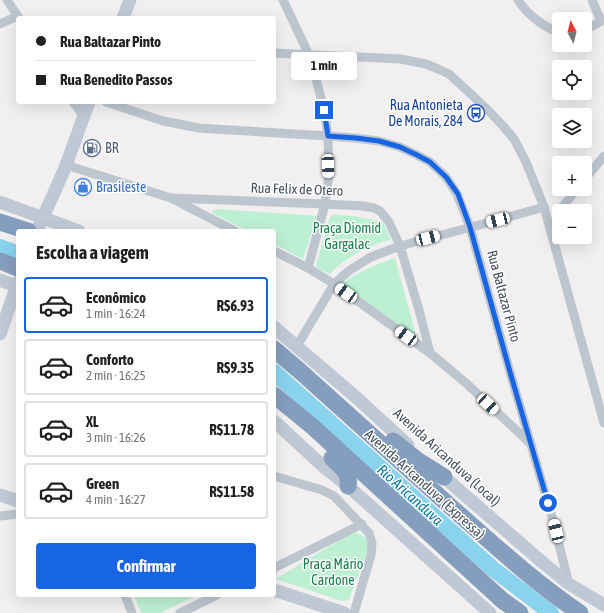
<!DOCTYPE html>
<html lang="pt">
<meta charset="utf-8">
<style>
body{margin:0;font-family:"Asap Condensed",sans-serif;background:#f2f2f2;color:#202124;height:100vh;display:flex;flex-direction:column;font-size:15px;white-space:nowrap}
*{box-sizing:border-box;margin:0}
p{font-size:13px;color:#757577}
.icon{flex:none;width:22px;height:22px;fill:none;stroke:currentColor;stroke-width:2;stroke-linecap:round;stroke-linejoin:round}
.map{position:relative;flex:1;overflow:hidden}
.details{position:absolute;left:16px;top:229px;width:260px;height:368px;display:flex;flex-direction:column;background:#fff;border-radius:4px;box-shadow:0 4px 16px #0002}
.details>*{flex:none}
.hud{position:absolute;left:16px;top:16px;width:260px;height:88px;border-radius:4px;box-shadow:0 4px 16px #0002;display:grid;align-content:center;height:88px;padding:0 20px;background:#fff}
.needle{width:26px;rotate:353deg}
.tools{position:absolute;left:552px;top:12px;display:grid;gap:8px}
.tools a{display:grid;place-items:center;width:40px;height:40px;border-radius:4px;background:#fff;box-shadow:0 4px 16px #0002;font-size:20px}
.end{position:absolute;width:18px;height:18px;margin:-9px;border:5px solid #1765e3;background:#fff;box-shadow:0 0 0 2px #fff}
.from{border-radius:50%}
.bubble{position:absolute;height:28px;border-radius:4px;background:#fff;box-shadow:0 4px 16px #0002;font-size:13px;font-weight:700;line-height:28px;text-align:center}
.car{position:absolute;width:12px;height:24px;margin:-12px -6px;border-radius:5px;box-shadow:0 0 3px 1px #0007;background:linear-gradient(#fff 24%,#345 0 40%,#fff 0 76%,#345 0 86%,#fff 0)}
.hud b{display:flex;align-items:center;gap:14px;height:38px;font-size:15px}
.hud b+b{border-top:1px solid #e0e0e0}
.hud i{width:10px;height:10px;background:#202124}
ul{padding:0;list-style:none}
li{display:flex;align-items:center;gap:12px;height:56px;margin:0 8px 6px;padding:0 12px;border:2px solid #e0e0e0;border-radius:4px}
li div{flex:1}
li b{display:block;font-size:15px}
li em{font-style:normal;font-weight:700}
li.active{border-color:#1765e3}
li>.icon{width:36px;height:36px;stroke-width:1.5}
h2{padding:0 20px;font-size:18px;line-height:48px}
.action{display:flex;gap:8px;margin-top:auto;padding:8px 20px}
.action a{flex:1;height:46px;border-radius:4px;background:#1765e3;color:#fff;font-size:16px;font-weight:700;line-height:46px;text-align:center}
.map>svg:first-child{display:block}
</style>
<div class="map">
<svg width="604" height="613" viewBox="0 0 604 613">
<rect width="100%" height="100%" fill="#f1efef"/>
<g fill="#bdefd3">
<polygon points="217,209 317,216 303,259 274,244 274,231 248,231 212,213 213,210"/>
<path d="M333,215L353,216L380,221L383,223L391,239C370,245 344,258 330,274L325,272L317,268L316,265L330,217Z"/>
<path d="M395,258L415,331V335L414,336L340,285C357,273 375,264 395,258Z"/>
<path d="M355,533C363,534 369,540 368,548L349,600L342,601L276,579L323,550L349,535Z"/>
<polygon points="134,595 197,595 160,613 141,613"/>
</g>
<g fill="none" stroke-linecap="round" stroke-linejoin="round">
<g stroke="#89d3ed" stroke-width="16">
<polyline points="0,247 18,254"/>
<polyline points="274,372 492,568 551,613"/>
</g>
<g stroke="#bdc5ce" stroke-width="9">
<polyline points="7,0 19,18"/>
<polyline points="283,0 309,55 315,75 324,110 328,136 329,175 325,204 308,268"/>
<path d="M518,0C526,13 544,28 559,32"/>
<polyline points="592,0 601,21"/>
<polyline points="0,24 18,16"/>
<polyline points="585,29 593,26 604,19"/>
<polyline points="274,53 401,59 426,64 438,69 449,74 488,110 503,126 514,139 526,162 544,207 604,423"/>
<polyline points="73,102 84,116"/>
<polyline points="106,102 163,121 199,128 328,136 355,138 379,141 400,147 417,155 430,162 446,177 457,194 470,227 510,372 552,517 569,584"/>
<polyline points="66,165 171,198 235,231"/>
<polyline points="585,179 604,156"/>
<polyline points="171,198 325,204 363,206 374,208 380,211 389,222 400,246 419,310 430,353"/>
<polyline points="559,211 577,189"/>
<polyline points="274,251 308,268 334,284 430,353 467,384 531,444"/>
<polyline points="297,346 334,284 350,270 371,257 400,246 498,220 544,207"/>
<polyline points="274,476 322,490 334,496 369,533 372,543 371,555 354,613"/>
<polyline points="0,516 18,514"/>
<polyline points="274,568 362,524"/>
<polyline points="125,595 132,613"/>
<polyline points="180,613 217,595"/>
</g>
<g stroke="#bfc9d6" stroke-width="13">
<polyline points="123,18 130,0"/>
<polyline points="0,202 79,231"/>
<polyline points="37,231 65,168 89,102"/>
<polyline points="0,280 18,287"/>
<polyline points="274,327 358,399 408,445"/>
<polyline points="0,334 18,282"/>
<polyline points="274,421 325,468 348,486 490,613"/>
<polyline points="437,471 542,562 569,584 604,605"/>
<polyline points="0,495 18,501"/>
<polyline points="274,590 344,613"/>
</g>
<g stroke="#869ebe" stroke-width="17">
<polyline points="0,222 28,231"/>
<polyline points="0,261 18,268"/>
<path d="M274,349L301,372C351,417 401,462 451,507C493,544 534,582 580,613"/>
<polyline points="274,395 313,427 502,600 520,613"/>
<polyline points="393,441 417,460 444,477"/>
<path d="M332,458C340,466 351,473 348,486"/>
</g>
</g>
<g fill="none" stroke-linecap="round" stroke-linejoin="round">
<polyline stroke="#1765e3" stroke-width="5" points="324,110 328,136 356,138 379,141 400,147 417,155 430,162 446,177 458,194 470,227 510,372 548,503"/>
</g>
<defs>
<g id="bus-ring" transform="scale(0.9)"><circle r="9.5" fill="#fff" stroke="#1a4fb4" stroke-width="1.5"/><path d="M-5-6H5V4H4V6H2V4H-2V6H-4V4H-5ZM-3.5-4V0h7V-4ZM-3.5 1.2v1.5H-2V1.2ZM2 1.2v1.5H3.5V1.2Z" fill="#1a4fb4"/></g>
<g id="fuel-ring" transform="scale(0.9)"><circle r="9.5" fill="#fff" stroke="#5c6f8a" stroke-width="1.5"/><path d="M-5.5-6h7V0h2V4h1.3V-2.5L3-4.5l.8-.8L6-3V5H2.5V1h-1V6h-7ZM-4.2-4.7v3.2H.2V-4.7Z" fill="#5c6f8a"/></g>
<g id="shop-ring" transform="scale(0.9)"><circle r="9.5" fill="#fff" stroke="#3f7fe0" stroke-width="1.5"/><path d="M-5-2.5h2.3a2.7 3.5 0 0 1 5.4 0H5L5.5 6h-11ZM-1.5-2.5h3a1.5 2.3 0 0 0-3 0Z" fill="#3f7fe0"/></g>
</defs>
<g fill-rule="evenodd">
<use href="#bus-ring" x="476" y="113"/>
<use href="#fuel-ring" x="92" y="148"/>
<use href="#shop-ring" x="83" y="187"/>
</g>
<g text-anchor="middle" stroke-width="3" stroke-linejoin="round" paint-order="stroke">
<g font-size="14" fill="#164399" stroke="#fff" text-anchor="end">
<text x="463" y="110">Rua Antonieta<tspan x="463" dy="16">De Morais, 284</tspan></text>
</g>
<g font-size="14" fill="#4e5e75" stroke="#fff" text-anchor="start">
<text x="105" y="153">BR</text>
</g>
<g font-size="14" fill="#366cbe" stroke="#fff" text-anchor="start">
<text x="96" y="192">Brasileste</text>
</g>
<g font-size="14" fill="#47515c" stroke="#fff">
<text transform="translate(297 189) rotate(2)" y="5">Rua Felix de Otero</text>
<text transform="translate(504 296) rotate(75)" y="5">Rua Baltazar Pinto</text>
<text transform="translate(447 457) rotate(42)" y="5">Avenida Aricanduva (Local)</text>
<text transform="translate(425 484) rotate(42)" y="5">Avenida Aricanduva (Expressa)</text>
</g>
<g font-size="14" fill="#167f50" stroke="#fff">
<text x="347" y="233">Praça Diomid<tspan x="347" dy="16">Gargalac</tspan></text>
<text x="333" y="569">Praça Mário<tspan x="333" dy="16">Cardone</tspan></text>
</g>
<g font-size="15" font-style="italic" fill="#0b7ba3" stroke="#fff">
<text transform="translate(410 495) rotate(42)" y="5">Rio Aricanduva</text>
</g>
</g>
</svg>
<div class="tools">
<a><svg class="needle" viewBox="-14 -14 28 28"><path d="M0-13l5 13h-10z" fill="#e53935"/><path d="M0 13l5-13h-10z" fill="#757577"/></svg></a>
<a><svg class="icon" aria-label="locate" viewBox="0 0 24 24"><circle cx="12" cy="12" r="6"/><path d="M12 2v4M12 18v4M2 12h4M18 12h4"/></svg></a>
<a><svg class="icon" aria-label="layers" viewBox="0 0 24 24"><path d="M12 4l9 5-9 5-9-5zM3 14l9 5 9-5"/></svg></a>
<a>+</a>
<a>−</a>
</div>
<i class="end from" style="left:548px;top:503px"></i>
<i class="end" style="left:324px;top:110px"></i>
<div class="bubble" style="left:291px;top:52px;width:66px">1 min</div>
<i class="car" style="left:328px;top:166px;rotate:178deg"></i>
<i class="car" style="left:498px;top:220px;rotate:256deg"></i>
<i class="car" style="left:428px;top:238px;rotate:75deg"></i>
<i class="car" style="left:346px;top:293px;rotate:305deg"></i>
<i class="car" style="left:406px;top:336px;rotate:306deg"></i>
<i class="car" style="left:488px;top:404px;rotate:133deg"></i>
<i class="car" style="left:556px;top:531px;rotate:346deg"></i>
<div class="hud">
<b><i class="from"></i>Rua Baltazar Pinto</b>
<b><i></i>Rua Benedito Passos</b>
</div>
<section class="details">
<h2>Escolha a viagem</h2>
<ul>
<li class="active"><svg class="icon" aria-label="car" viewBox="0 0 24 24"><path d="M5 17H2v-5l4-1 3-4h7l3 4 3 1v5h-3M9 17h6M6 11h13"/><circle cx="7" cy="17" r="2"/><circle cx="17" cy="17" r="2"/></svg><div><b>Econômico</b><p>1 min · 16:24</p></div><em>R$6.93</em></li>
<li><svg class="icon" aria-label="car" viewBox="0 0 24 24"><path d="M5 17H2v-5l4-1 3-4h7l3 4 3 1v5h-3M9 17h6M6 11h13"/><circle cx="7" cy="17" r="2"/><circle cx="17" cy="17" r="2"/></svg><div><b>Conforto</b><p>2 min · 16:25</p></div><em>R$9.35</em></li>
<li><svg class="icon" aria-label="car" viewBox="0 0 24 24"><path d="M5 17H2v-5l4-1 3-4h7l3 4 3 1v5h-3M9 17h6M6 11h13"/><circle cx="7" cy="17" r="2"/><circle cx="17" cy="17" r="2"/></svg><div><b>XL</b><p>3 min · 16:26</p></div><em>R$11.78</em></li>
<li><svg class="icon" aria-label="car" viewBox="0 0 24 24"><path d="M5 17H2v-5l4-1 3-4h7l3 4 3 1v5h-3M9 17h6M6 11h13"/><circle cx="7" cy="17" r="2"/><circle cx="17" cy="17" r="2"/></svg><div><b>Green</b><p>4 min · 16:27</p></div><em>R$11.58</em></li>
</ul>
<div class="action"><a>Confirmar</a></div>
</section>
</div>
